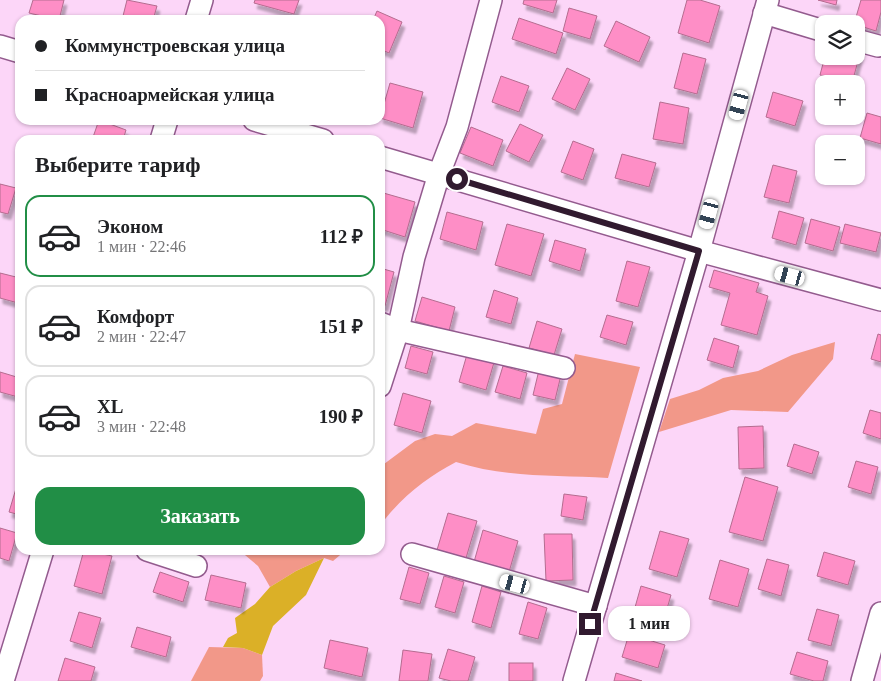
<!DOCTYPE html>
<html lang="ru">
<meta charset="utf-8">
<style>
body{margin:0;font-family:"Times New Roman",serif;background:#f2f2f2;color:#202124;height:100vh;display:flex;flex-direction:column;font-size:19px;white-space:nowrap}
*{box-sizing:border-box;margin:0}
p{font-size:16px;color:#757577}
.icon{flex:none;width:28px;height:28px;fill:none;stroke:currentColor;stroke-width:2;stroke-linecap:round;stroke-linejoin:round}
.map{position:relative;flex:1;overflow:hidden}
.side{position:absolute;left:15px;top:135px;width:370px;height:420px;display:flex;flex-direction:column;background:#fff;border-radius:15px;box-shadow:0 1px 4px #0004}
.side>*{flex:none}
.top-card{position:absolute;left:15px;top:15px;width:370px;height:110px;border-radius:15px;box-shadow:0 1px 4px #0004;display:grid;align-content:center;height:110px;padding:0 20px;background:#fff}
.controls{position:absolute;left:815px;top:15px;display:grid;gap:10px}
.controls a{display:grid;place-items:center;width:50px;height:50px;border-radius:10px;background:#fff;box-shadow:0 1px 4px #0004;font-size:25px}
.end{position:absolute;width:22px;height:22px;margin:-11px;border:6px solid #311a2f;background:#fff;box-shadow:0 0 0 2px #fff}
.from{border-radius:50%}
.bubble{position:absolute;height:35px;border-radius:15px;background:#fff;box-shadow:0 1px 4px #0004;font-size:16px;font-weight:700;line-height:35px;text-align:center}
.car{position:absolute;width:15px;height:30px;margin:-15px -8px;border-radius:6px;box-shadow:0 0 4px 1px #0007;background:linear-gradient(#fff 24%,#345 0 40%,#fff 0 76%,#345 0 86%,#fff 0)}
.top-card b{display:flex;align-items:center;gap:18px;height:48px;font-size:19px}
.top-card b+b{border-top:1px solid #e0e0e0}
.top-card i{width:12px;height:12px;background:#202124}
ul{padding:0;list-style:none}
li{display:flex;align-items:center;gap:15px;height:82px;margin:0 10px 8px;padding:0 10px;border:2px solid #e0e0e0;border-radius:15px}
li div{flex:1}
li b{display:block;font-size:19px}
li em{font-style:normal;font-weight:700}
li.active{border-color:#218e46}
li>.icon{width:45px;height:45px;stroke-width:1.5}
h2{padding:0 20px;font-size:22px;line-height:60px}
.primary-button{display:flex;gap:10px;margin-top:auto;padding:10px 20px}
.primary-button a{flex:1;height:58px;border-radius:15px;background:#218e46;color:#fff;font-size:20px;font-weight:700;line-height:58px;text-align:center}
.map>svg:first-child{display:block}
</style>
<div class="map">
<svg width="881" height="681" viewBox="0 0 881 681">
<defs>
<filter id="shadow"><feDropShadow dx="3" dy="5.5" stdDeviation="1" flood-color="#0004"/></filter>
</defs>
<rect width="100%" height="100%" fill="#fcd6f8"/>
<g fill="#f29889">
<polygon points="835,342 833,359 788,412 731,410 659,432 670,399 699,390 723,378 758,371 792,355"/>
<path d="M575,354L640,367L608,478C556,475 506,478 456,462C427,477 399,499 380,526V467L415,441L435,434L452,436L476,423L536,434L543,409L562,404Z"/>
<polygon points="239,550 346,550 333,561 324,558 296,571 270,587 258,566"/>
<polygon points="209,647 243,648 262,655 263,676 260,681 191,681"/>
</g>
<polygon fill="#dbb027" points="324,558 306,595 273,626 262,655 243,648 223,647 228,638 237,633 235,618 255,604 270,587 296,571"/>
<g fill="#fe8ec6" stroke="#b46c8f" filter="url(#shadow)">
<polygon points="33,0 64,0 59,20 29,13"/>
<polygon points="127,0 157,6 153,20 122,20"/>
<polygon points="255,0 299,0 294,14 254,3"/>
<polygon points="524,0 557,0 553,13 523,4"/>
<polygon points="687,0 700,0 720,6 709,43 678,33"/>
<polygon points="818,0 837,0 836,5"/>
<polygon points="861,0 881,0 881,12 876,31 854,24"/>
<polygon points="569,8 597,16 590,39 563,31"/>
<polygon points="377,11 402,22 389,53 380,49 380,20 373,20"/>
<polygon points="519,18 563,33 556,54 512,39"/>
<polygon points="616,21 650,37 639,62 604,46"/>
<polygon points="856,49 861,50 852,83 820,75 825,56 856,56"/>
<polygon points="683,53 706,59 697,94 674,88"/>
<polygon points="567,68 590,79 575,110 552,99"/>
<polygon points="501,76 529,86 519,112 492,102"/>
<polygon points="390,83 423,92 413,128 380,118"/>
<polygon points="773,92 803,101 795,126 766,117"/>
<polygon points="660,102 689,108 683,144 653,139"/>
<polygon points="867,113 881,117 881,144 860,138"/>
<polygon points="99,120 126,130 123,140 92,140"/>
<polygon points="520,124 543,135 529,162 506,151"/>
<polygon points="471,127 503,140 493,166 460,153"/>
<polygon points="573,141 594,149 583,180 561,172"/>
<polygon points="622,154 656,163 649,187 615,178"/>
<polygon points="773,165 797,171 789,203 764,197"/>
<polygon points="0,184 16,188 8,214 0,212"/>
<polygon points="380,192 415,202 405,237 380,229"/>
<polygon points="779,211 804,218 796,245 772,238"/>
<polygon points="447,212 483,222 476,250 440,239"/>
<polygon points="811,219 840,227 833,251 805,243"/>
<polygon points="507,224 544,234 531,276 495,265"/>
<polygon points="845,224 881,233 876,252 840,243"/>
<polygon points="555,240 586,249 580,271 549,261"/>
<polygon points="627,261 650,267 638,307 616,301"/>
<polygon points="380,268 394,272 385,306 380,305"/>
<polygon points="714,270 759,283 756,292 768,296 757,335 721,325 730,293 709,287"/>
<polygon points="0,273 20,278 18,303 0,298"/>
<polygon points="494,290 518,298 511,324 486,317"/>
<polygon points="422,297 455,307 449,331 415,321"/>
<polygon points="607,315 633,322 626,345 600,337"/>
<polygon points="537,321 562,329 554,355 529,348"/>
<polygon points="878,334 881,335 881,362 871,359"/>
<polygon points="714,338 739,346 733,368 707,360"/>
<polygon points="411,346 433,352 427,374 405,368"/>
<polygon points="468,351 495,359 486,390 459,382"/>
<polygon points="503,366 527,373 520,399 495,392"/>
<polygon points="539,370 561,375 555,400 533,395"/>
<polygon points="0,372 20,378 18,397 0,392"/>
<polygon points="403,393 431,401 422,433 394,425"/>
<polygon points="870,410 881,413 881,439 863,433"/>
<polygon points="763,426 764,468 739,469 738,427"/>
<polygon points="794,444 819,452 812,474 787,466"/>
<polygon points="856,461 878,467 871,494 848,487"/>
<polygon points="20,475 20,515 9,512"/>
<polygon points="745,477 778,487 763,541 729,532"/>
<polygon points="564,494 587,497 583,520 561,516"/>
<polygon points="448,513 477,521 466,558 437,550"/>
<polygon points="0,528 17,533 9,561 0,558"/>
<polygon points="483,530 518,541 509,572 474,562"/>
<polygon points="660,531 689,539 677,577 649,569"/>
<polygon points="544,534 572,534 573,580 546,581"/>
<polygon points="84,550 112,556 102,594 74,586"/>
<polygon points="824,552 855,561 848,585 817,576"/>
<polygon points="767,559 789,565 781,596 758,589"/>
<polygon points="720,560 749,569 738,607 709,599"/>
<polygon points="409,567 429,573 420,604 400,599"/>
<polygon points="160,572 189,582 183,602 153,592"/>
<polygon points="211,575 246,583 241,608 205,600"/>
<polygon points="444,576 464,582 455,613 435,607"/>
<polygon points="482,586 501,592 491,628 472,622"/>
<polygon points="641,586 671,595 662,626 632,618"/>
<polygon points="528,602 547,608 538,639 519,634"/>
<polygon points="817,609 839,615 831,646 808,640"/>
<polygon points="79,612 101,618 92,648 70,641"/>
<polygon points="137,627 171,637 166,657 131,647"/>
<polygon points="629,634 665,645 658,668 622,657"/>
<polygon points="330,640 368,648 362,677 324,668"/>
<polygon points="448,649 475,657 468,681 451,681 439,678"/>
<polygon points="403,650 432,654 428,681 399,681"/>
<polygon points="797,652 828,661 823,681 814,681 790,674"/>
<polygon points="65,658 95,667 91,681 58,681"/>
<rect x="509" y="663" width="24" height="18"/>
<polygon points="616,673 642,681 614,681"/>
</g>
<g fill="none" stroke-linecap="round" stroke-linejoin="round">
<g stroke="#935b8e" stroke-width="24">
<g id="minor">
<polyline points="764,13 824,31"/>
<polyline points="196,20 202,0"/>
<polyline points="856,40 878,46"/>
<polyline points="0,46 20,52"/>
<polyline points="254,120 323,140"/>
<polyline points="161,140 167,120"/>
<polyline points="380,157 699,251 881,300"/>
<polyline points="380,323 398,330 564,368"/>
<polyline points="380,386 398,330 414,257 439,174 457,127 491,0"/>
<polyline points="147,550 196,566"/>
<polyline points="412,554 596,606"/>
<polyline points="3,681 43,550"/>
<polyline points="574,681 699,251 768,0"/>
<polyline points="862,681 881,613"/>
</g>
</g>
<use href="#minor" stroke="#fff" stroke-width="21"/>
</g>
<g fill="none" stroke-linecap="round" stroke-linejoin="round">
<polyline stroke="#311a2f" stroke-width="6" points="457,179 699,251 590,624"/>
</g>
</svg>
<div class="controls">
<a><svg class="icon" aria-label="layers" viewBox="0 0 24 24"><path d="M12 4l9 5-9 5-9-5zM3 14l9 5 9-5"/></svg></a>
<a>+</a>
<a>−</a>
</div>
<i class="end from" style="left:457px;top:179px"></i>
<i class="end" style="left:590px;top:624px"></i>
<div class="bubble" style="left:608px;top:606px;width:82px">1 мин</div>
<i class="car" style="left:739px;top:105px;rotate:195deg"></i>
<i class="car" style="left:709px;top:214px;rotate:195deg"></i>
<i class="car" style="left:790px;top:276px;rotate:285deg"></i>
<i class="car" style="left:515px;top:584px;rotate:285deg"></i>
<div class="top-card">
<b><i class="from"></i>Коммунстроевская улица</b>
<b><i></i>Красноармейская улица</b>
</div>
<section class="side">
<h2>Выберите тариф</h2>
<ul>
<li class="active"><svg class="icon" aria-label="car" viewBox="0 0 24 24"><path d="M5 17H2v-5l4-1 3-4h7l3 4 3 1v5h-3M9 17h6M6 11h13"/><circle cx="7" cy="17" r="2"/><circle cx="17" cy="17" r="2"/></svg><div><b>Эконом</b><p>1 мин · 22:46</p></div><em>112 ₽</em></li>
<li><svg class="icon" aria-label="car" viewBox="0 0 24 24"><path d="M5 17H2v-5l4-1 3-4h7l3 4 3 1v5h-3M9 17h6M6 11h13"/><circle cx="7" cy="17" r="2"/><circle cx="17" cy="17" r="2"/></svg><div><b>Комфорт</b><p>2 мин · 22:47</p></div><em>151 ₽</em></li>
<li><svg class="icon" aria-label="car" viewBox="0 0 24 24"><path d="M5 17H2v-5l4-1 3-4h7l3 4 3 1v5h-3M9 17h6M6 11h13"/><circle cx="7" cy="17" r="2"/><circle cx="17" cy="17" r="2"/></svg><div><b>XL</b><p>3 мин · 22:48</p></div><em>190 ₽</em></li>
</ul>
<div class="primary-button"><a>Заказать</a></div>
</section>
</div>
